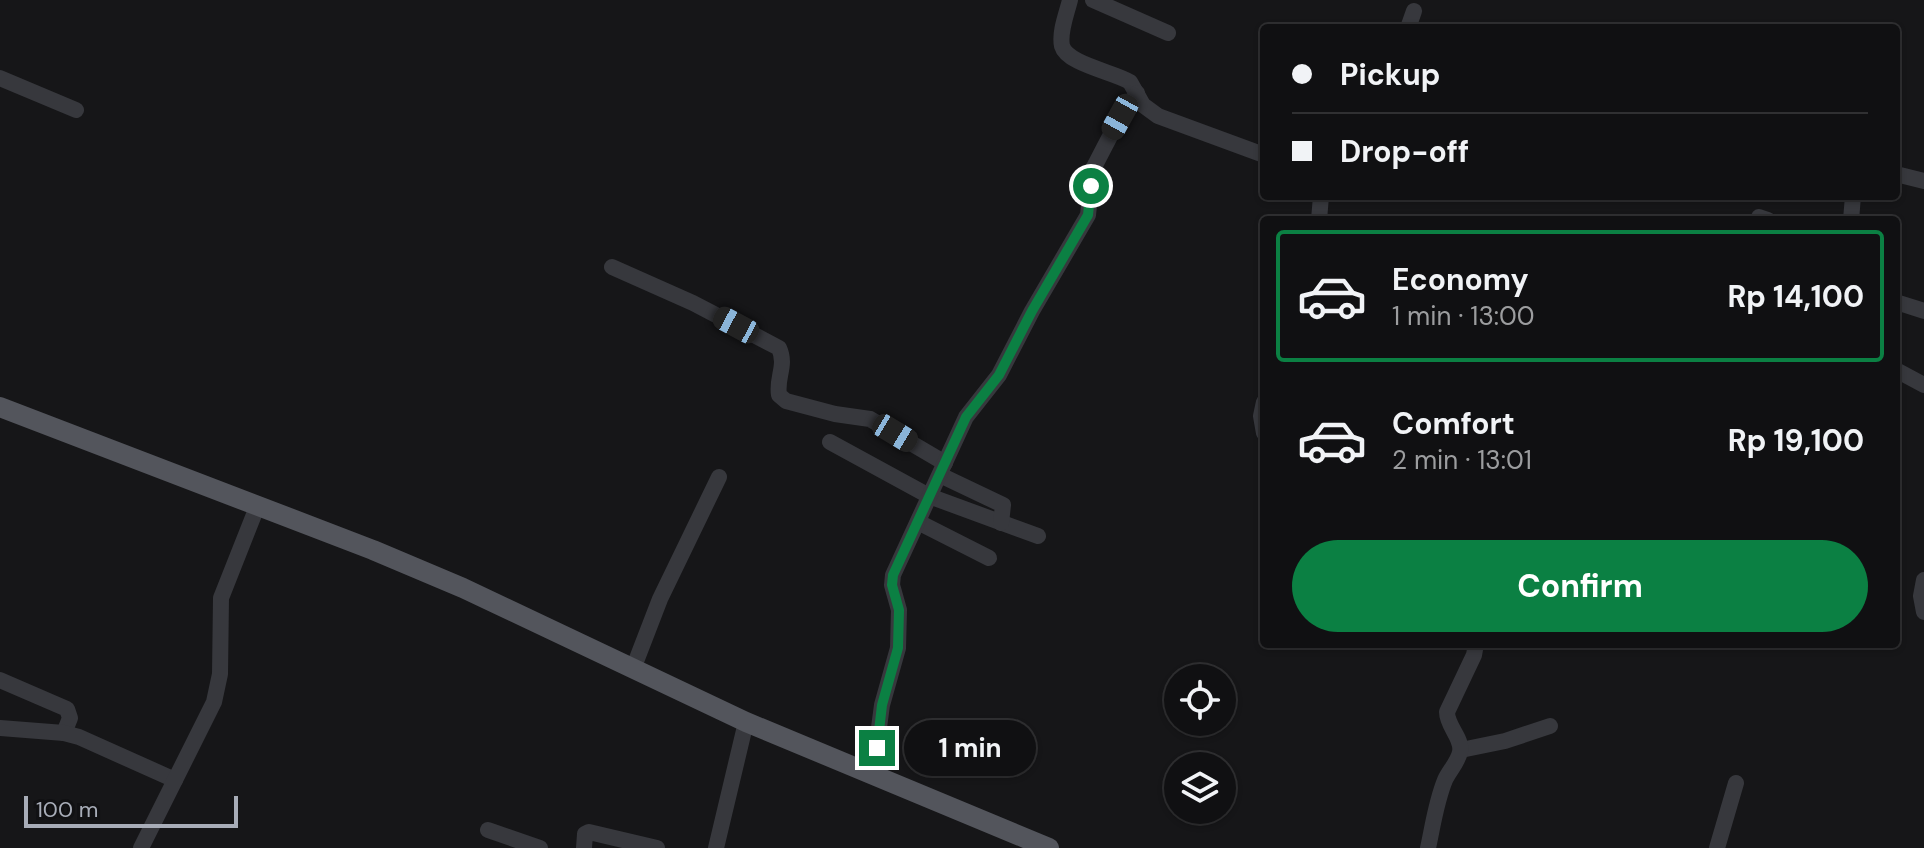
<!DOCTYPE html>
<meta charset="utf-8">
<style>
body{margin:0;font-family:"DM Sans",sans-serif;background:#1e1e20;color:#f1f3f6;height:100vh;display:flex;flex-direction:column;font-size:30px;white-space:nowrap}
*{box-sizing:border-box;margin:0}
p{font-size:26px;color:#9c9d9f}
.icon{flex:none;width:44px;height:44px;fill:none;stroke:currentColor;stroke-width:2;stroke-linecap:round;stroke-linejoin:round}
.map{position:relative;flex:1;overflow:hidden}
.side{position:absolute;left:1260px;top:216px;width:640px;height:432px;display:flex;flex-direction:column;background:#101012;border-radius:8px;box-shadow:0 2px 6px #0004,0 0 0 2px #303032}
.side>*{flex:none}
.guide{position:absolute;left:1260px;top:24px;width:640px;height:176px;border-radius:8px;box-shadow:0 2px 6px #0004,0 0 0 2px #303032;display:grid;align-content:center;height:176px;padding:0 32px;background:#101012}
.controls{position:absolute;left:1164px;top:664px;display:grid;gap:16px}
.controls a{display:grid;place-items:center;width:72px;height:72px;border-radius:50%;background:#101012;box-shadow:0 2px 6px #0004,0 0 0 2px #303032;font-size:40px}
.scale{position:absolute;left:24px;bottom:20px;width:214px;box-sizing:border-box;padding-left:8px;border:4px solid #a8adb8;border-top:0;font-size:22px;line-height:28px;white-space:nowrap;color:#a8adb8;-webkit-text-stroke:6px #111113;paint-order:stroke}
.end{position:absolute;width:36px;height:36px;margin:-18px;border:10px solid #0b8043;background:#fff;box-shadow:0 0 0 4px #fff}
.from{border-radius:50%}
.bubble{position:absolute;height:56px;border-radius:28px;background:#101012;box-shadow:0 2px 6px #0004,0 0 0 2px #303032;font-size:26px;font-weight:700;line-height:56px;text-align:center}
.car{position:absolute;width:24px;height:48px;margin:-24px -12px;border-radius:10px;box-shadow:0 0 6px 2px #0007;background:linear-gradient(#222 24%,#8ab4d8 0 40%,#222 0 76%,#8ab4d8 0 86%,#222 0)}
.guide b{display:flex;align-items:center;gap:28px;height:76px;font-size:30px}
.guide b+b{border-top:2px solid #303032}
.guide i{width:20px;height:20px;background:#f1f3f6}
ul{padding:14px 0 0;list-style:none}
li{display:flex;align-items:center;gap:24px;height:132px;margin:0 16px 12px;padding:0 16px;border:4px solid transparent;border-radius:8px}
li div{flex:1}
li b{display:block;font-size:30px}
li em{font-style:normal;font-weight:700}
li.current{border-color:#0b8043}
li>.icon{width:72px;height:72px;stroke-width:1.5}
.cta{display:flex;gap:16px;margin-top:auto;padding:16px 32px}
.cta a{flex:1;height:92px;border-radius:48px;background:#0b8043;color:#fff;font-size:32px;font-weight:700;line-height:92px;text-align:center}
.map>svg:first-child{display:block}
</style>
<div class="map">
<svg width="1924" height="848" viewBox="0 0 1924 848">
<rect width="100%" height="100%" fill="#161618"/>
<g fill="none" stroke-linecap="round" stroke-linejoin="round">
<g stroke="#37383d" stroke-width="16">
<path d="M1070,0C1067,13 1059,32 1062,46C1067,64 1114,72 1130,82L1143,105L1158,116L1264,155"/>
<polyline points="1093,0 1168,33"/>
<polyline points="1408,28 1414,11"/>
<polyline points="0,78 76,110"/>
<polyline points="1896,174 1924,181"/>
<polyline points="1759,217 1768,220"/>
<polyline points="1319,220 1321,196"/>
<polyline points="1851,220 1853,196"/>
<path d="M612,267L693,303L779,348C787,366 776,377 779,395L786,401L835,414L870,419L945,463"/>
<polyline points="1896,302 1924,311"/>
<polyline points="1896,370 1924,385"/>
<polyline points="1264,402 1261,416 1264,433"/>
<polyline points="830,442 929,496 1038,536"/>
<polyline points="940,475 1003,505 1001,523"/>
<polyline points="918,522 989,558"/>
<polyline points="1924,580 1921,596 1924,612"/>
<polyline points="633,669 660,599 719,477"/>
<polyline points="0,680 67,709 70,718 64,733"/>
<polyline points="0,728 64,733 79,737 175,780"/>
<polyline points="1461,750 1505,741 1550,726"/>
<polyline points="873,773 882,705 898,648 899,610 892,585 893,575 966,417 999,375 1032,311 1088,215 1093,169 1120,117 1137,93"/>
<polyline points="488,830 540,848"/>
<polyline points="141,848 214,702 220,674 221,598 257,507"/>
<polyline points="584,848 585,834 589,832 657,848"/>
<polyline points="716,848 746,722"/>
<path d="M1428,848C1433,825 1436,802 1445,780C1449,771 1458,762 1460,752C1463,738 1447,727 1447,712L1474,655L1476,644"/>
<polyline points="1717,848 1736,783"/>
</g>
<polyline stroke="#53555c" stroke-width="20" points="0,407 373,550 463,588 746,722 1049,848"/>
</g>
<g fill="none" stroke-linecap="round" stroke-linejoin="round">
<polyline stroke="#0b8043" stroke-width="10" points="877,748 882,705 898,648 899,610 892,585 893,575 966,417 999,375 1032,311 1088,215 1091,186"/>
</g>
</svg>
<div class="controls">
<a><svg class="icon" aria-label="locate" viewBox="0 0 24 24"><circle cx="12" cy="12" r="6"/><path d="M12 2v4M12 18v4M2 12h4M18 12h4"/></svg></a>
<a><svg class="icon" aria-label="layers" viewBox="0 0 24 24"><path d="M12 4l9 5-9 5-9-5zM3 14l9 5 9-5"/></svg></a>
</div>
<div class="scale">100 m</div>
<i class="end from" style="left:1091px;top:186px"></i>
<i class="end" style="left:877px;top:748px"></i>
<div class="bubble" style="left:904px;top:720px;width:132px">1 min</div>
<i class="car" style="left:1120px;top:117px;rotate:209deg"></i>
<i class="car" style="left:736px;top:325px;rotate:298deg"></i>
<i class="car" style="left:895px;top:433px;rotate:121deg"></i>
<div class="guide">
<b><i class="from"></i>Pickup</b>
<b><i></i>Drop-off</b>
</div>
<section class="side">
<ul>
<li class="current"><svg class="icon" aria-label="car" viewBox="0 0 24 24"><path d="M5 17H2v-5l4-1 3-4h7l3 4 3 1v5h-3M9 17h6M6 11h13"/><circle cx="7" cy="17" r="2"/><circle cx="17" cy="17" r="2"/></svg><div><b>Economy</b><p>1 min · 13:00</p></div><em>Rp 14,100</em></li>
<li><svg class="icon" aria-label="car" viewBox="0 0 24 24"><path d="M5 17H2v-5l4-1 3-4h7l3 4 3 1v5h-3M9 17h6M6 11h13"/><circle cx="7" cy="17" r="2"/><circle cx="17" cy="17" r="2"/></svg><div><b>Comfort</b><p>2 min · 13:01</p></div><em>Rp 19,100</em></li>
</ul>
<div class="cta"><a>Confirm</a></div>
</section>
</div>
